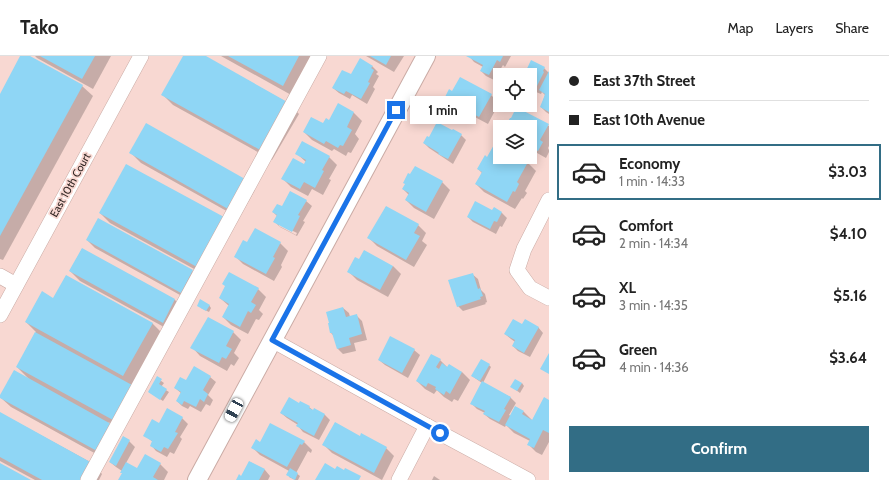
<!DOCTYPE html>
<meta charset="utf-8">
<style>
body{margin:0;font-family:Cabin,sans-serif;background:#f6f6f6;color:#222;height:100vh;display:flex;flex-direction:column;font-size:15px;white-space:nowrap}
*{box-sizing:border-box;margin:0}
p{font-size:13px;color:#767676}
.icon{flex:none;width:22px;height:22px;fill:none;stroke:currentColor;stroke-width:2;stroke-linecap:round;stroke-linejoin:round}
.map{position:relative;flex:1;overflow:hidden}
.drawer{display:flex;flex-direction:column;background:#fff;width:340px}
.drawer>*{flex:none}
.guide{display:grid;align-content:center;height:88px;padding:0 20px;background:#fff}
.buttons{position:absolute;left:493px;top:12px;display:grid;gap:8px}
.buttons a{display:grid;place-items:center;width:44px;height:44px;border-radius:0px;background:#fff;box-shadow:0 2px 10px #0003;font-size:20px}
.end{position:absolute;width:18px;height:18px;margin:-9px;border:5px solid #1a73e8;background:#fff;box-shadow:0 0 0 2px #fff}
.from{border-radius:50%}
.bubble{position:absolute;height:28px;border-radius:0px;background:#fff;box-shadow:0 2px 10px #0003;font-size:13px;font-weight:700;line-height:28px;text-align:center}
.car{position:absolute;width:12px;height:24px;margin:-12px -6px;border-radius:5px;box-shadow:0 0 3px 1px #0007;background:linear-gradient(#fff 24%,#345 0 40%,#fff 0 76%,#345 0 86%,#fff 0)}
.guide b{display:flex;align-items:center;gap:14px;height:38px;font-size:15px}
.guide b+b{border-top:1px solid #e0e0e0}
.guide i{width:10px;height:10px;background:#222}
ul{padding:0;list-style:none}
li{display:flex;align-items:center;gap:12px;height:56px;margin:0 8px 6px;padding:0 12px;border:2px solid transparent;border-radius:0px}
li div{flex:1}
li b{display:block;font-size:15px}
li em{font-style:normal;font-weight:700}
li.on{border-color:#326d85}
li>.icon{width:36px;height:36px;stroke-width:1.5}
.action{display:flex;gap:8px;margin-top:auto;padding:8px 20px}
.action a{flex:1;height:46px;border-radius:0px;background:#326d85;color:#fff;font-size:16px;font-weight:700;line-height:46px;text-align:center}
header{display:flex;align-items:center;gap:24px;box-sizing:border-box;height:56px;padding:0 20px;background:#fff;border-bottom:1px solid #e0e0e0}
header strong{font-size:19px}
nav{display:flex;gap:22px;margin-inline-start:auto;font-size:14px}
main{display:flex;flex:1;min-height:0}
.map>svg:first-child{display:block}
</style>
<header>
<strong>Tako</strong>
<nav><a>Map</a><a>Layers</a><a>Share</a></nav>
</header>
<main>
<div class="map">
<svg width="549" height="424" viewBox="0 0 549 424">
<rect width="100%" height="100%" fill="#f8d8d2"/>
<g fill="#0003" fill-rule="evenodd">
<polygon points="22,0 28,0 82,30 93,40 3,204 0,203 0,40"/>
<polygon points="35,0 111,0 93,33 37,2"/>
<polygon points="184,0 204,0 288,47 299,58 272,104 173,49 163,39"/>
<polygon points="221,0 315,0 293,40"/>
<polygon points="366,0 404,0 394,16"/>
<polygon points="469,0 511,0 505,11 503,9 494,24 486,20 481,15 483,11 474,6"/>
<polygon points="372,10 378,16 376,18 379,20 373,31 375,33 367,48 352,39 350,43 339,37 333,32 351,20"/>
<polygon points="544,12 549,17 549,58 546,56 541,51 545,39 542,36 541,38 536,36 530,47 530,19 525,19"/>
<polygon points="453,37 491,39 499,47 488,68 471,59 466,67 449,58 441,50"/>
<polygon points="338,49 354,57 362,65 355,78 359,83 351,97 348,96 346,100 334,93 332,95 312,84 304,76 329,66"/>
<polygon points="507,49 522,49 527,54 525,57 549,70 549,90 548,92 549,94 549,96 546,102 530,93 530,71 506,71 515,57"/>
<polygon points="461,79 466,84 453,108 429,92 424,87 429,82"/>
<polygon points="500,91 500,101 518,101 528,107 536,115 525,135 527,137 523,143 522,142 515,153 484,136 476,128 482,117 478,113 488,102"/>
<polygon points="131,97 245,124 255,134 239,162 141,107"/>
<polygon points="296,97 329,101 337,109 329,123 331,124 323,139 312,133 308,140 291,131 283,123 304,109 306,106"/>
<polygon points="127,109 207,220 110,167 100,157"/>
<polygon points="442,126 450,134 434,163 414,152 406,144 409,139 403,133"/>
<path d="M306,145L312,150L303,165L305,166L297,180L280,171L274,165L277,160L273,156L282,152ZM279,168L297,177L296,179L279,170Z"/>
<polygon points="386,151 418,169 426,177 422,185 427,189 414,211 377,190 369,182"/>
<polygon points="495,153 502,157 507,162 502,171 500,170 496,178 473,166 468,161 493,156"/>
<polygon points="87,184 192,215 200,223 189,244 95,192"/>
<polygon points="247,187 280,187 288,195 281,209 282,211 274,225 243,208 235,200"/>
<polygon points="82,193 175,244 185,255 173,276 80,225 70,215"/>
<polygon points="393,210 401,218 388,241 357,224 349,216"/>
<polygon points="472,218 478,223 481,234 485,238 487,246 485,247 486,248 463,255 458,250"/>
<polygon points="258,233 266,241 259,254 263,258 259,264 256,263 248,278 231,269 223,261 229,250 220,242"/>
<polygon points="54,243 152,267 163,278 134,330 129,328 123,374 108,366 121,379 107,404 11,351 0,341 30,324 17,311 36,276 26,266"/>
<polygon points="209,249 211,252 209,256 201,252"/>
<polygon points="343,252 349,257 350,261 356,259 362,265 367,284 354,287 356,295 343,298 338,293 334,280 331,277 331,268"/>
<polygon points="523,269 538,271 543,277 530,301 518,295 513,290 515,286 511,283 505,278"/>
<polygon points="233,276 241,284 234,297 239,302 234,310 231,308 227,315 200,300 192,291"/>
<polygon points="414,294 420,299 408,322 385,309 379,304"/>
<polygon points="440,304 448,312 462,316 470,324 458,345 454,343 452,346 444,341 437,334 434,338 425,333 417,325"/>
<polygon points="489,309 491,311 483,327 510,341 516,347 509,359 511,360 516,351 524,356 533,365 549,345 549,386 542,399 536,396 528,388 530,385 514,377 506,369 505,371 490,363 484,358 485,357 477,353 472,348 482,327 472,320"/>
<polygon points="210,321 216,326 208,339 213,344 210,350 206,348 201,356 190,350 188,353 182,350 177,345 181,337 175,332 187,326"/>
<polygon points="157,322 164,327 161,331 169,336 163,345 149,336"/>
<polygon points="522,327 524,330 520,337 512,331"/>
<polygon points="299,348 309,351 314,355 314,354 325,359 330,364 319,384 303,376 298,370 298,369 287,362 281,357"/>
<polygon points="0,357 92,407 102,418 99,424 35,424 0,405"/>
<polygon points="182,362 188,368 180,381 182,383 174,398 170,396 167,401 156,395 151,389 153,386 144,379 159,368"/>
<polygon points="360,381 386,392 394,400 382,424 332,397 324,389"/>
<polygon points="124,382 129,385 135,391 126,407 137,413 160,408 168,416 164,424 120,424 123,418 122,415 116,411 110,406"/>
<polygon points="304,386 312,394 311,397 308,395 296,417 300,420 298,424 295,424 289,421 289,415 260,399 252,391 260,387"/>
<polygon points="250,406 265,414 270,420 268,424 237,424 242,421"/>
<polygon points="434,420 440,424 432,424"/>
</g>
<g fill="#8fd6f5">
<polygon points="20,0 30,0 83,29 0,180 0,38"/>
<polygon points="40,0 95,0 82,23"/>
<polygon points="183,0 206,0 289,47 262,95 161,39"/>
<polygon points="228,0 299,0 283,30"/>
<polygon points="370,0 391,0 386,9"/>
<polygon points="466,0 503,0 500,6 497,4 489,19 480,15 483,9"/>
<polygon points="360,2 373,10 371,12 374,14 368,26 370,27 361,43 346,35 344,38 332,32 342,14 351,18"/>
<polygon points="531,4 545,11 543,15 544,16 535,34 530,31 530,19 524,19"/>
<polygon points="549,15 549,56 540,51 544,41 545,38 539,34"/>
<polygon points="460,21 492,38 479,61 462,52 458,60 440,51 449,33 452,35"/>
<polygon points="338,47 354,56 347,71 352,74 343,90 340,89 338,92 326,85 324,88 303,76 311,61 323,67 326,62 329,64"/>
<polygon points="506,49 517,49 516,51 549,68 540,84 543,86 538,95 530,90 530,71 505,71 510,62 511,62 515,54"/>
<polygon points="437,66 452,74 453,73 462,78 448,103 438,98 439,97 423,87 427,80 429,81"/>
<polygon points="146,67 245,123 228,153 129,97"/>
<polygon points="302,85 330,100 322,114 324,115 315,132 304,126 300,133 281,123 293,102 304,108 306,104 295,98"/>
<polygon points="495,87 500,90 500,101 520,101 528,106 517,126 519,128 515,136 513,135 507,146 475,128 482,116 477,113 485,99 487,101"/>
<polygon points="126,108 224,161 197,211 99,157"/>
<polygon points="415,110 443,125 426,156 405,144 409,137 402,133 405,128 403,127 408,117 410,118"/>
<polygon points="290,135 307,144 298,159 300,160 292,176 273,166 277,159 272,156 277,148 282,150"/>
<polygon points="475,145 492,154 494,151 502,156 497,166 494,165 490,173 467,161"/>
<polygon points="386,150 419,168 414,177 420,180 406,204 367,182"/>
<polygon points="98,162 193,214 181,237 86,184"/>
<polygon points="255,172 281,186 273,201 275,202 266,218 234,201 243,184 247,186"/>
<polygon points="82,192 175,243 163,267 69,215"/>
<polygon points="364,194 393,210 380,234 347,216 355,201 359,203"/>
<polygon points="229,216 259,232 251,246 256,249 251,257 248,255 240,271 222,261 229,248 219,242 225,230 222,228"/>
<polygon points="473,217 478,233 480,232 483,240 480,241 481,243 457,251 448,224"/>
<polygon points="66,219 153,267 123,320 25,266 42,235 53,242"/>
<polygon points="200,243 210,249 206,255 197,250"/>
<polygon points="343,251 346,261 357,258 362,278 349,282 351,289 337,293 332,277 330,277 328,267 329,267 326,256"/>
<polygon points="208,261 234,275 226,290 232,293 226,303 222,301 219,307 190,292"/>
<polygon points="513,263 522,268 525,263 539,271 524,297 512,290 515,284 504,278"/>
<polygon points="35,276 132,329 113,364 16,311"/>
<polygon points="390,280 415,293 402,317 378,304"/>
<polygon points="549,297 549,318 540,313"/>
<polygon points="431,298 441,303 436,311 439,313 442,307 447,311 449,308 462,316 450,338 446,335 444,339 435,333 436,331 428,327 426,331 416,325"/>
<polygon points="481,303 490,308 480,325 471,320"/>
<polygon points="194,310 211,320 203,334 208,338 204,346 200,343 196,351 184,345 182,349 176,345 181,336 174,332 180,321 186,324"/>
<polygon points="14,314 111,368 97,395 0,342 0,339"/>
<polygon points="157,320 162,323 159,328 167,333 160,344 148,336"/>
<polygon points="515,323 522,327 517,335 510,331"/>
<polygon points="482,325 511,341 504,353 506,354 499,366 483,358 485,355 470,348"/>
<polygon points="289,341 299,347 300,345 310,350 309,352 313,354 314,352 325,358 314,380 296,370 298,367 280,357"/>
<polygon points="544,341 549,344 549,377 543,374 534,392 527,389 530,383 505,369 515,350 524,355 522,358 532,364"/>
<polygon points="167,352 183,361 175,376 178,377 168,393 164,391 161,396 150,390 152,385 143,380 152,363 159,367"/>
<polygon points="0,356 92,407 83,424 42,424 0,401"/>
<polygon points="335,366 360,380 361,377 387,391 374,417 322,389"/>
<polygon points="270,367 305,385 302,389 300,388 287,411 251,392 256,383 260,386"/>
<polygon points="123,380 130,384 116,410 109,406"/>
<polygon points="145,398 161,407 153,421 158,424 118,424 122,417 120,417 126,406 137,412"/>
<polygon points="249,405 265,413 259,424 236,424 239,418 241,420"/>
<polygon points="0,407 31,424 0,424"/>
<polygon points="325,407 335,413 337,410 344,414 345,412 361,420 359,424 315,424"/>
<polygon points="290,412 298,417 295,424 286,419"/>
</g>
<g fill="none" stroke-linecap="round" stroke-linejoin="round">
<g stroke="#caaba5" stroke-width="16">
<g id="minor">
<polyline points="549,144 524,193 517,214 530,232 549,242"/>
<polyline points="0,220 16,229"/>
<polyline points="0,259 141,0"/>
<polyline points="272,284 427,370 528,424"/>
<polyline points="88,424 319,0"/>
<polyline points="399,424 427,370"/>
</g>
</g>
<g stroke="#caaba5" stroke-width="20">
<polyline id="tertiary" points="197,424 426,0"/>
</g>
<use href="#minor" stroke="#fff" stroke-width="15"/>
<use href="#tertiary" stroke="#fff" stroke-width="18"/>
</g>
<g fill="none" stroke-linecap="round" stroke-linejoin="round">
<polyline stroke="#1a73e8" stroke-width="5" points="396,54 272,284 440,377"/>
</g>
<g text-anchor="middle" stroke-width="3.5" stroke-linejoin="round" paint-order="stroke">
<g font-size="11" fill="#312624" stroke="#f8d8d2">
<text transform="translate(70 129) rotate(-61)" y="4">East 10th Court</text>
</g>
</g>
</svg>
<div class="buttons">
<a><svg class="icon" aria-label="locate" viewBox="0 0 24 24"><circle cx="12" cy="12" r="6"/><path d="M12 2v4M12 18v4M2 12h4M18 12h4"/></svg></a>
<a><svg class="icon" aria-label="layers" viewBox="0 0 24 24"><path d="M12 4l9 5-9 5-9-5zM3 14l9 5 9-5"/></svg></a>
</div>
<i class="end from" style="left:440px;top:377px"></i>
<i class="end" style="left:396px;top:54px"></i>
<div class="bubble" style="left:410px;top:40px;width:66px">1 min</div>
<i class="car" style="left:234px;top:354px;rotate:208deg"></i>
</div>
<section class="drawer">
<div class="guide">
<b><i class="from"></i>East 37th Street</b>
<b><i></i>East 10th Avenue</b>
</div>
<ul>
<li class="on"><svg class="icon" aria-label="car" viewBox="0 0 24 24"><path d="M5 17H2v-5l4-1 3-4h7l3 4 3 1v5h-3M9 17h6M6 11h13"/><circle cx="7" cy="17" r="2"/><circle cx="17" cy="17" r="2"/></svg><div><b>Economy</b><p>1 min · 14:33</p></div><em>$3.03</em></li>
<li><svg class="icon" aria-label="car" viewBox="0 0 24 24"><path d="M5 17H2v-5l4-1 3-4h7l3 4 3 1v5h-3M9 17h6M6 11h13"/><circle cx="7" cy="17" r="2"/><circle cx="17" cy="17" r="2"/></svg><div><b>Comfort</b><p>2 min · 14:34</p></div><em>$4.10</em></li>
<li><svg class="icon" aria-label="car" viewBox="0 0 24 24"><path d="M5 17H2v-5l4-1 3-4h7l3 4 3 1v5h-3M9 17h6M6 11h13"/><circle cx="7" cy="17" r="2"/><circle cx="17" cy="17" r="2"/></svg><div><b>XL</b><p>3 min · 14:35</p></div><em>$5.16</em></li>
<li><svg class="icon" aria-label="car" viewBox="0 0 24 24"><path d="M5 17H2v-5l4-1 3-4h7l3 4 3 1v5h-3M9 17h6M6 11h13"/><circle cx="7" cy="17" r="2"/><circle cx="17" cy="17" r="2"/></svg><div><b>Green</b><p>4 min · 14:36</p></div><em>$3.64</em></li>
</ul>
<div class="action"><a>Confirm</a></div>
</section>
</main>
